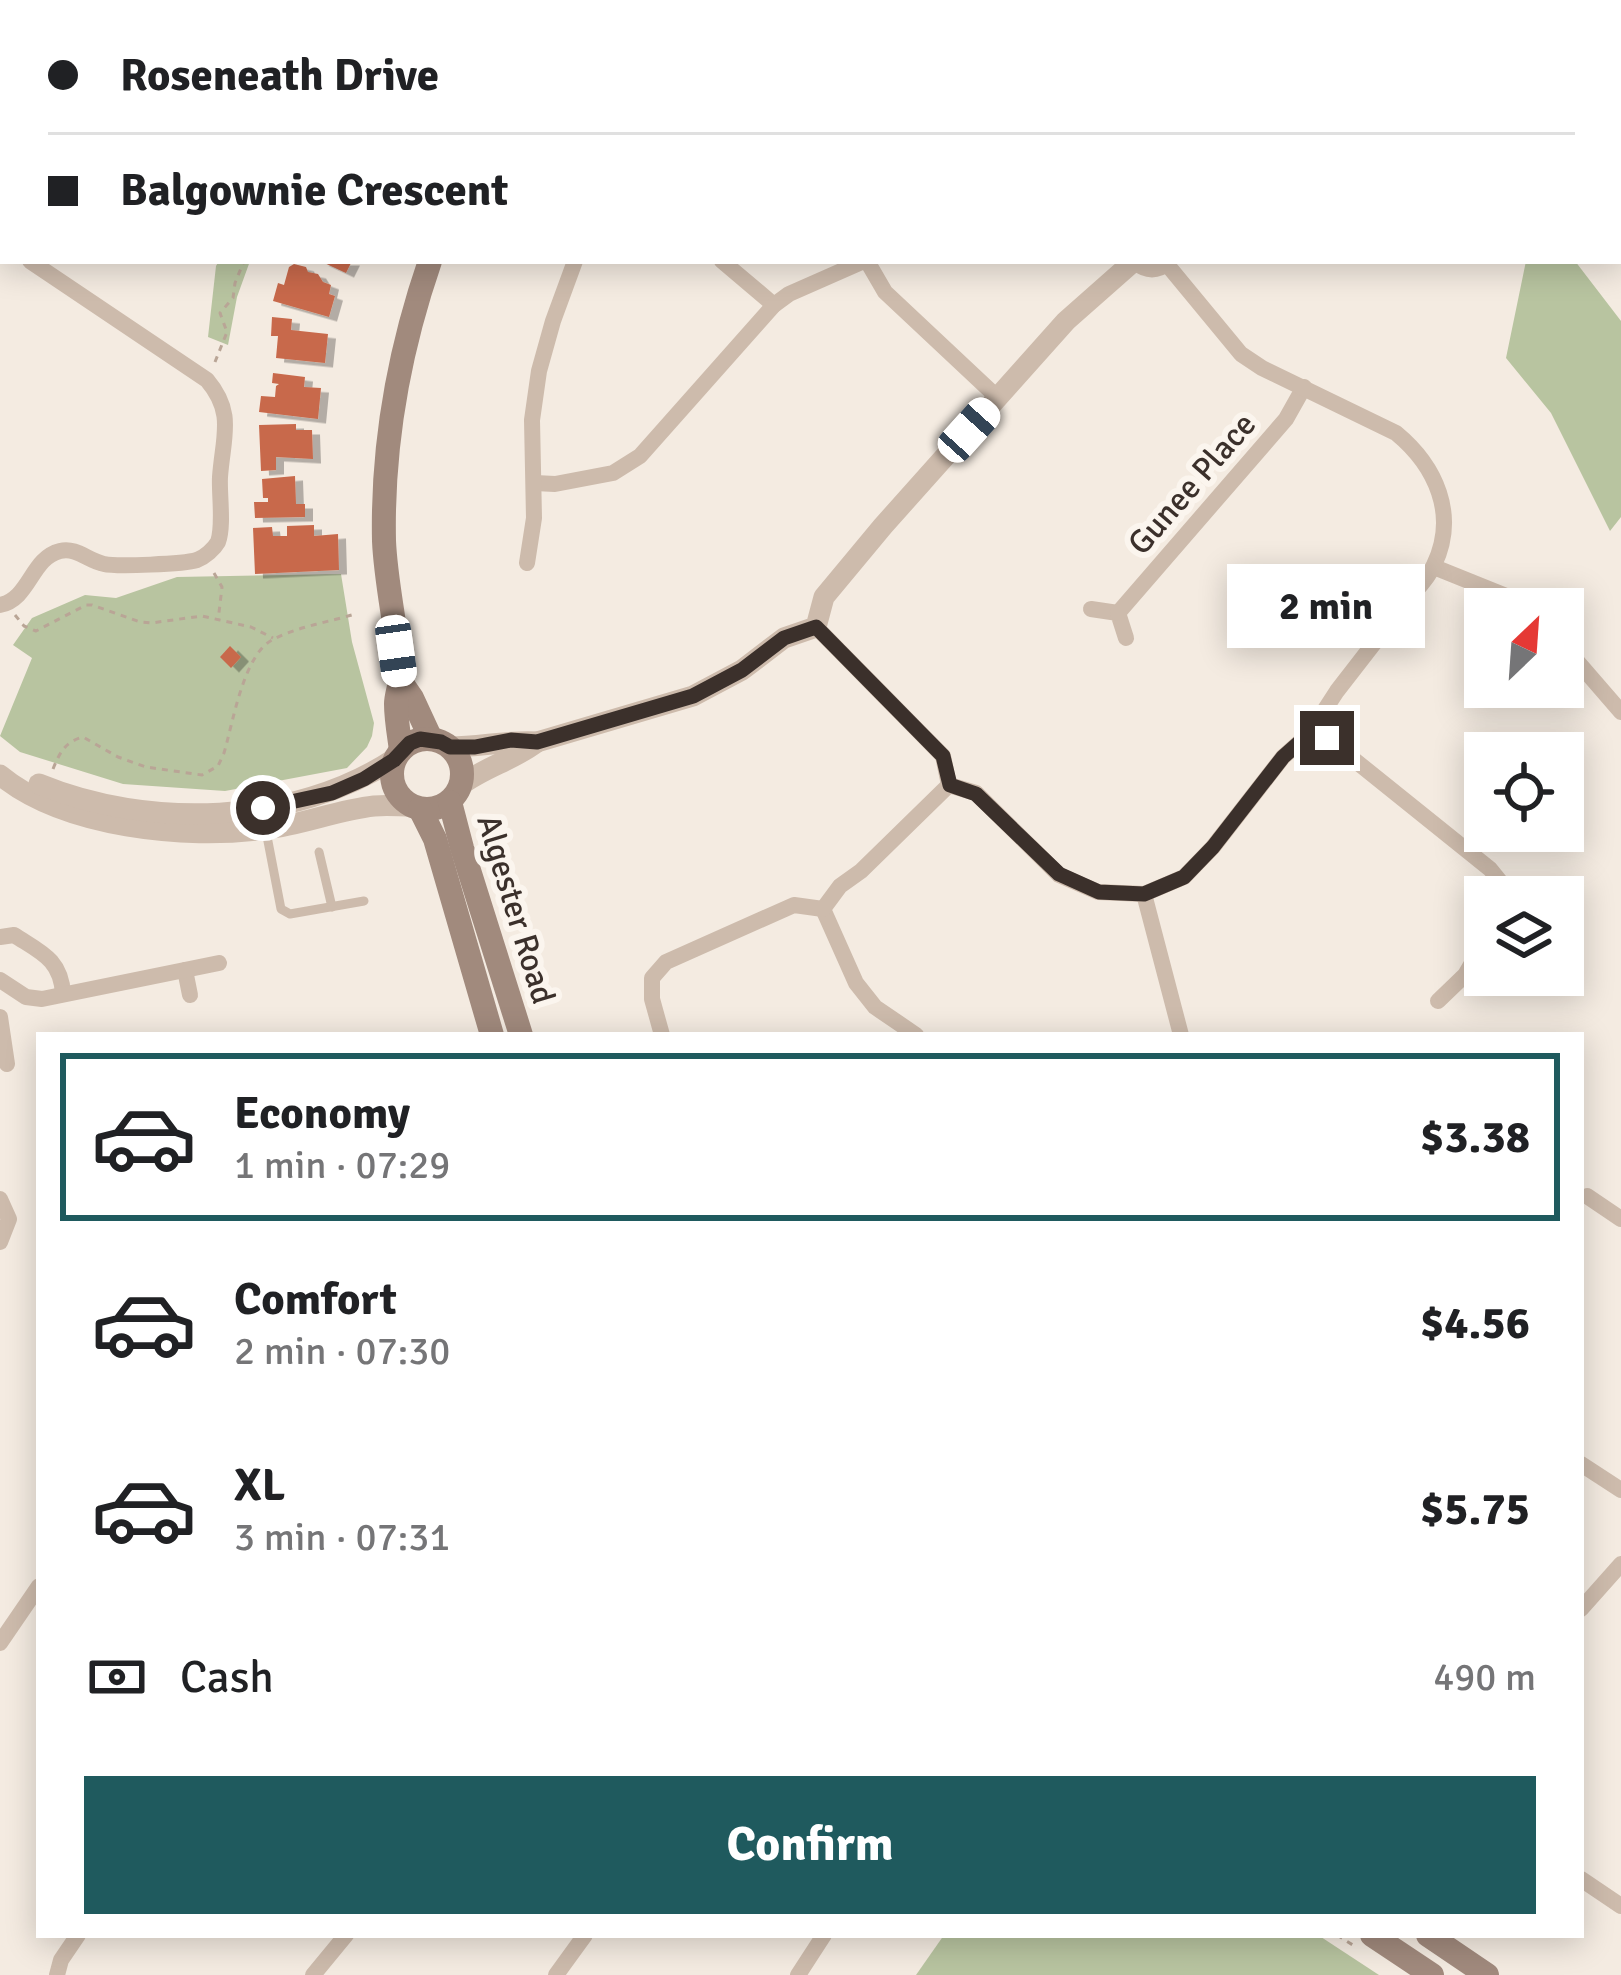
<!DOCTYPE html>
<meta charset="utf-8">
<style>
body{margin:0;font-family:Signika,sans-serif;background:#f6f6f6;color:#202124;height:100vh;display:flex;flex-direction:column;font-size:45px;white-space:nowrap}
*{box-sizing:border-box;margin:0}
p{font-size:39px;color:#757577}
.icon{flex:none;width:66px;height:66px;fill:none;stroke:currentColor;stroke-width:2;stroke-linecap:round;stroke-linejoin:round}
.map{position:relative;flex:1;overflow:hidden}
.sheet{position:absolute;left:36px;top:1032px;width:1548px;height:906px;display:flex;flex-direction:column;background:#fff;border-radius:0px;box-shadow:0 6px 30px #0003}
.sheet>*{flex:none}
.banner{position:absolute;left:0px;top:0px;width:1623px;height:264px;box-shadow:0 6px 30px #0003;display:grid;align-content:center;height:264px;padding:0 48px;background:#fff}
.needle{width:78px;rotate:25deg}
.buttons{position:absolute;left:1464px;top:588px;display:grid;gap:24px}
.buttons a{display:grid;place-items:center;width:120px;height:120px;border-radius:0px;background:#fff;box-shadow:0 6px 30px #0003;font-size:60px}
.end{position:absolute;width:54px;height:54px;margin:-27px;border:15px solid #3b302b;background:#fff;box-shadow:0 0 0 6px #fff}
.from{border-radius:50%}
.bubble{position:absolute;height:84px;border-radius:0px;background:#fff;box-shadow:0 6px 30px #0003;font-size:39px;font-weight:700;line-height:84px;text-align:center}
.car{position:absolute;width:36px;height:72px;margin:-36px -18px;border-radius:15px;box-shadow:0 0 9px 3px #0007;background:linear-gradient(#fff 24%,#345 0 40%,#fff 0 76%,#345 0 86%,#fff 0)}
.banner b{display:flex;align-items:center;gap:42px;height:114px;font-size:45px}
.banner b+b{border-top:3px solid #e0e0e0}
.banner i{width:30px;height:30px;background:#202124}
ul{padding:21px 0 0;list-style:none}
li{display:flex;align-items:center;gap:36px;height:168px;margin:0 24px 18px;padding:0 24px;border:6px solid transparent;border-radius:0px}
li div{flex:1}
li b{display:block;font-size:45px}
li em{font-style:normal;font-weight:700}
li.selected{border-color:#1f5a5e}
li>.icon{width:108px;height:108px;stroke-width:1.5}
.pay{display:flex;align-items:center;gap:30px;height:132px;padding:0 48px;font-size:45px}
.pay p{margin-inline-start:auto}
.button{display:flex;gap:24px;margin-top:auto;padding:24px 48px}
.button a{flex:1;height:138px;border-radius:0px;background:#1f5a5e;color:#fff;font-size:48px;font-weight:700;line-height:138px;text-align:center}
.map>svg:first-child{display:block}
</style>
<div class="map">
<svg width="1621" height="1975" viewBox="0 0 1621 1975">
<defs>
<filter id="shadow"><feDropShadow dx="8" dy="4.5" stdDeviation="0" flood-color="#0004"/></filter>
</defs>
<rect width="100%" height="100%" fill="#f4ebe1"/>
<g fill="#b8c4a0">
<polygon points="219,261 250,261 237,297 228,345 208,337 216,266"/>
<polygon points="1526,261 1575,261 1621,321 1621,517 1610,531 1551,413 1506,358"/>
<polygon points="341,574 352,642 374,723 372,736 367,747 347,768 225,791 123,784 20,752 0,736 32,658 13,645 32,618 85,595 116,598 177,577"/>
<polygon points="944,1935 1318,1935 1379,1975 916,1975"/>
</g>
<g fill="#c8694b" filter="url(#shadow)">
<polygon points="320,261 352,261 346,273"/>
<polygon points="294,264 306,267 308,272 318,274 323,282 331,285 329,294 335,296 329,317 273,301 278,283 284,285 289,267"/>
<polygon points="272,317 292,319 291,330 328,334 325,363 276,358 278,336 271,336"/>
<polygon points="273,373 305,377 304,387 321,388 318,419 259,412 261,396 275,397 276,386 279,384 272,383"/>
<polygon points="296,424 296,430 312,430 313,459 276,457 276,470 261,471 259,425"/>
<polygon points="295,476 296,504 305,504 305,517 255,518 254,502 268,502 268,498 263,498 262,479"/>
<polygon points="314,525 314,536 338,534 339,570 255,574 253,528 272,527 273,536 287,536 287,526"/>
<polygon points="230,646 241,657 231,668 220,657"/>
</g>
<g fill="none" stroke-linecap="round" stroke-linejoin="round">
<g stroke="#b9a596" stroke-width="3" stroke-dasharray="6 6" stroke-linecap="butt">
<polyline points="1299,0 1301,3"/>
<polyline points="215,362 227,332 220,313 233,298 235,283 244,261"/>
<polyline points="214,573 222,587 218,621"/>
<polyline points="15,615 24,626 36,631 86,605 92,605 140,622 151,623 202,616 251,627 273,638"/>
<path d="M53,769C60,752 65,742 83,737L118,757L146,767L202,775L218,766L224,753C233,723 243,656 272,640C296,627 329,622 355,614"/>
<polyline points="1337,1935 1356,1947"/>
</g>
<g stroke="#cdbbac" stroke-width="9">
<polyline points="266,831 281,909 290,914 364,901"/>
<polyline points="319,852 332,907"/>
</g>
<g stroke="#cdbbac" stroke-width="16">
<polyline points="36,0 40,3"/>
<polyline points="1044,3 1047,0"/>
<polyline points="1620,167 1621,166"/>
<polyline points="0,254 3,255"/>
<polyline points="722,261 774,305"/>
<polyline points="867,261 885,292 998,398"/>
<polyline points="535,483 555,484 613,473 640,456 774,305 789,294 864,261"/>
<polyline points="527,563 534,518 532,420 539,371 553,321 575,261"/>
<polyline points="1434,567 1506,596 1524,609"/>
<path d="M0,605C30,599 31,558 60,551C77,547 88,561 104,564C117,567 184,564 197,560C205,557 214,549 218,542C224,526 219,494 220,477C223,436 235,413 207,380L30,261"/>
<polyline points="1091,609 1118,613 1126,638"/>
<polyline points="1118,613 1286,419 1304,387"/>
<path d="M816,627L943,756L949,785L976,793L1059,875L1098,892L1144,894L1184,877L1213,847L1283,757L1301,741L1327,738L1324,711L1337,691C1360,661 1383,632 1406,602C1415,591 1428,579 1434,565C1458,515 1436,466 1396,433L1262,368L1241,354L1165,262"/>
<polyline points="1563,645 1621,712"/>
<polyline points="1327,738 1490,869 1503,885 1503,897"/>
<polyline points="1144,894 1181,1035"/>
<polyline points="823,909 856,983 875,1007 916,1035"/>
<path d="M0,937L14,935C40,952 61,959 63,994"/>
<polyline points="185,970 190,995"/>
<polyline points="0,980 26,997 42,999 219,963"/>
<polyline points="1438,1001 1465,975 1485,941"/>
<polyline points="0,1017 7,1064"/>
<polyline points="662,1035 652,999 652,978 666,962 794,905 823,909 840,886 861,871 949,785"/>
<polyline points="1587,1196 1621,1219"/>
<polyline points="0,1199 9,1219 0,1242"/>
<polyline points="1581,1464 1621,1490"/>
<polyline points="1581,1609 1621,1564"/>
<polyline points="0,1643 39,1586"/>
<polyline points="1581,1879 1621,1906"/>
<polyline points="57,1975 61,1960 78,1935"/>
<polyline points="313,1975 346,1935"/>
<polyline points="556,1975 585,1935"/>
<polyline points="798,1975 824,1935"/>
</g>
<g stroke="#cdbbac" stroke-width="21">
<polyline points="1459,3 1463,0"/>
<path d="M1138,261C1147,269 1157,269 1166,261"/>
<path d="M450,747C480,747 508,740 537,742L693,696L742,670L784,638L816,627L824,597L883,526L1066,321L1134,261"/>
<path d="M0,775C64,828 186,840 265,829C302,825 337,810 374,806C386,805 399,806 411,806"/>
<path d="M39,784C148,829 294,825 394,759"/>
<path d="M461,785C485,767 514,760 537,742"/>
</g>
<g stroke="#a18a7d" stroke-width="24">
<polyline points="543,3 545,0"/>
<polyline points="401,682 412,698 431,739"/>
<circle cx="427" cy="774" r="35"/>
<path d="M401,750C399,735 396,719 396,704C396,695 400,687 400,678C398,632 386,587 384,541C382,445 399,351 430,261"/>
<polyline points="450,802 462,848 521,1035"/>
<polyline points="420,809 435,839 492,1035"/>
<polyline points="1372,1935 1432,1975"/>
<polyline points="1428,1935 1487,1975"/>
</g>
</g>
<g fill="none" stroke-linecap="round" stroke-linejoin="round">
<polyline stroke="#3b302b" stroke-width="15" points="263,808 332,793 364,779 394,760 410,743 420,739 441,742 450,747 475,747 511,740 537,742 693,696 742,670 784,638 816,627 943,756 950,785 976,794 1059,874 1099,892 1144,894 1184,877 1213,847 1283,757 1301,741 1327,738"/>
</g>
<g text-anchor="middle" stroke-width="12" stroke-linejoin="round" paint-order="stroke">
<g font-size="33" fill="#3b302b" stroke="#fbf5ee">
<text transform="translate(1191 483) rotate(-49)" y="12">Gunee Place</text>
<text transform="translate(517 909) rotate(73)" y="12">Algester Road</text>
</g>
</g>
</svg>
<div class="buttons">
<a><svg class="needle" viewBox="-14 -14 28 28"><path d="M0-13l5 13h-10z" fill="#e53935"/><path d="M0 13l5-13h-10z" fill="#757577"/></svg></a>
<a><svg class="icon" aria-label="locate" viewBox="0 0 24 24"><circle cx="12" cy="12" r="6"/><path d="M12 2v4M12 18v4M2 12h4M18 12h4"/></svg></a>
<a><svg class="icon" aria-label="layers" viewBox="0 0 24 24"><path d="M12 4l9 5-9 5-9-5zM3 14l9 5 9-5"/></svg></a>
</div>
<i class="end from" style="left:263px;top:808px"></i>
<i class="end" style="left:1327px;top:738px"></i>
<div class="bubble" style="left:1227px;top:564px;width:198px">2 min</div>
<i class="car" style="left:969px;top:430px;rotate:42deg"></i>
<i class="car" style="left:396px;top:651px;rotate:172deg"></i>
<div class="banner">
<b><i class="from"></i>Roseneath Drive</b>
<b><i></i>Balgownie Crescent</b>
</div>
<section class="sheet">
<ul>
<li class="selected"><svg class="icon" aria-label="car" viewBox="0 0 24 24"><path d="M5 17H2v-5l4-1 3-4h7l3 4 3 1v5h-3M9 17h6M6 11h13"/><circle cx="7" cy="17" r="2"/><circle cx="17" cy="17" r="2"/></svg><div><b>Economy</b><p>1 min · 07:29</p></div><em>$3.38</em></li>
<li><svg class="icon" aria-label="car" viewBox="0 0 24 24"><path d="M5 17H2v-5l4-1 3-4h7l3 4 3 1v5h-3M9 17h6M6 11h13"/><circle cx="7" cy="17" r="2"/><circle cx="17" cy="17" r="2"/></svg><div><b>Comfort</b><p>2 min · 07:30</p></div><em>$4.56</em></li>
<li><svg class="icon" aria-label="car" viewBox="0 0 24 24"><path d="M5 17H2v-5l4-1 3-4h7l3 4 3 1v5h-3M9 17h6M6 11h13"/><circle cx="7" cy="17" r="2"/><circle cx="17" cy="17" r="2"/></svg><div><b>XL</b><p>3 min · 07:31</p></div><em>$5.75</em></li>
</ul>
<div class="pay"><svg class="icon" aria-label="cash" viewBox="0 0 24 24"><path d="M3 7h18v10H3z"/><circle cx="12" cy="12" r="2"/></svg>Cash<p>490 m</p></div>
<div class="button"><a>Confirm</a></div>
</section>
</div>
